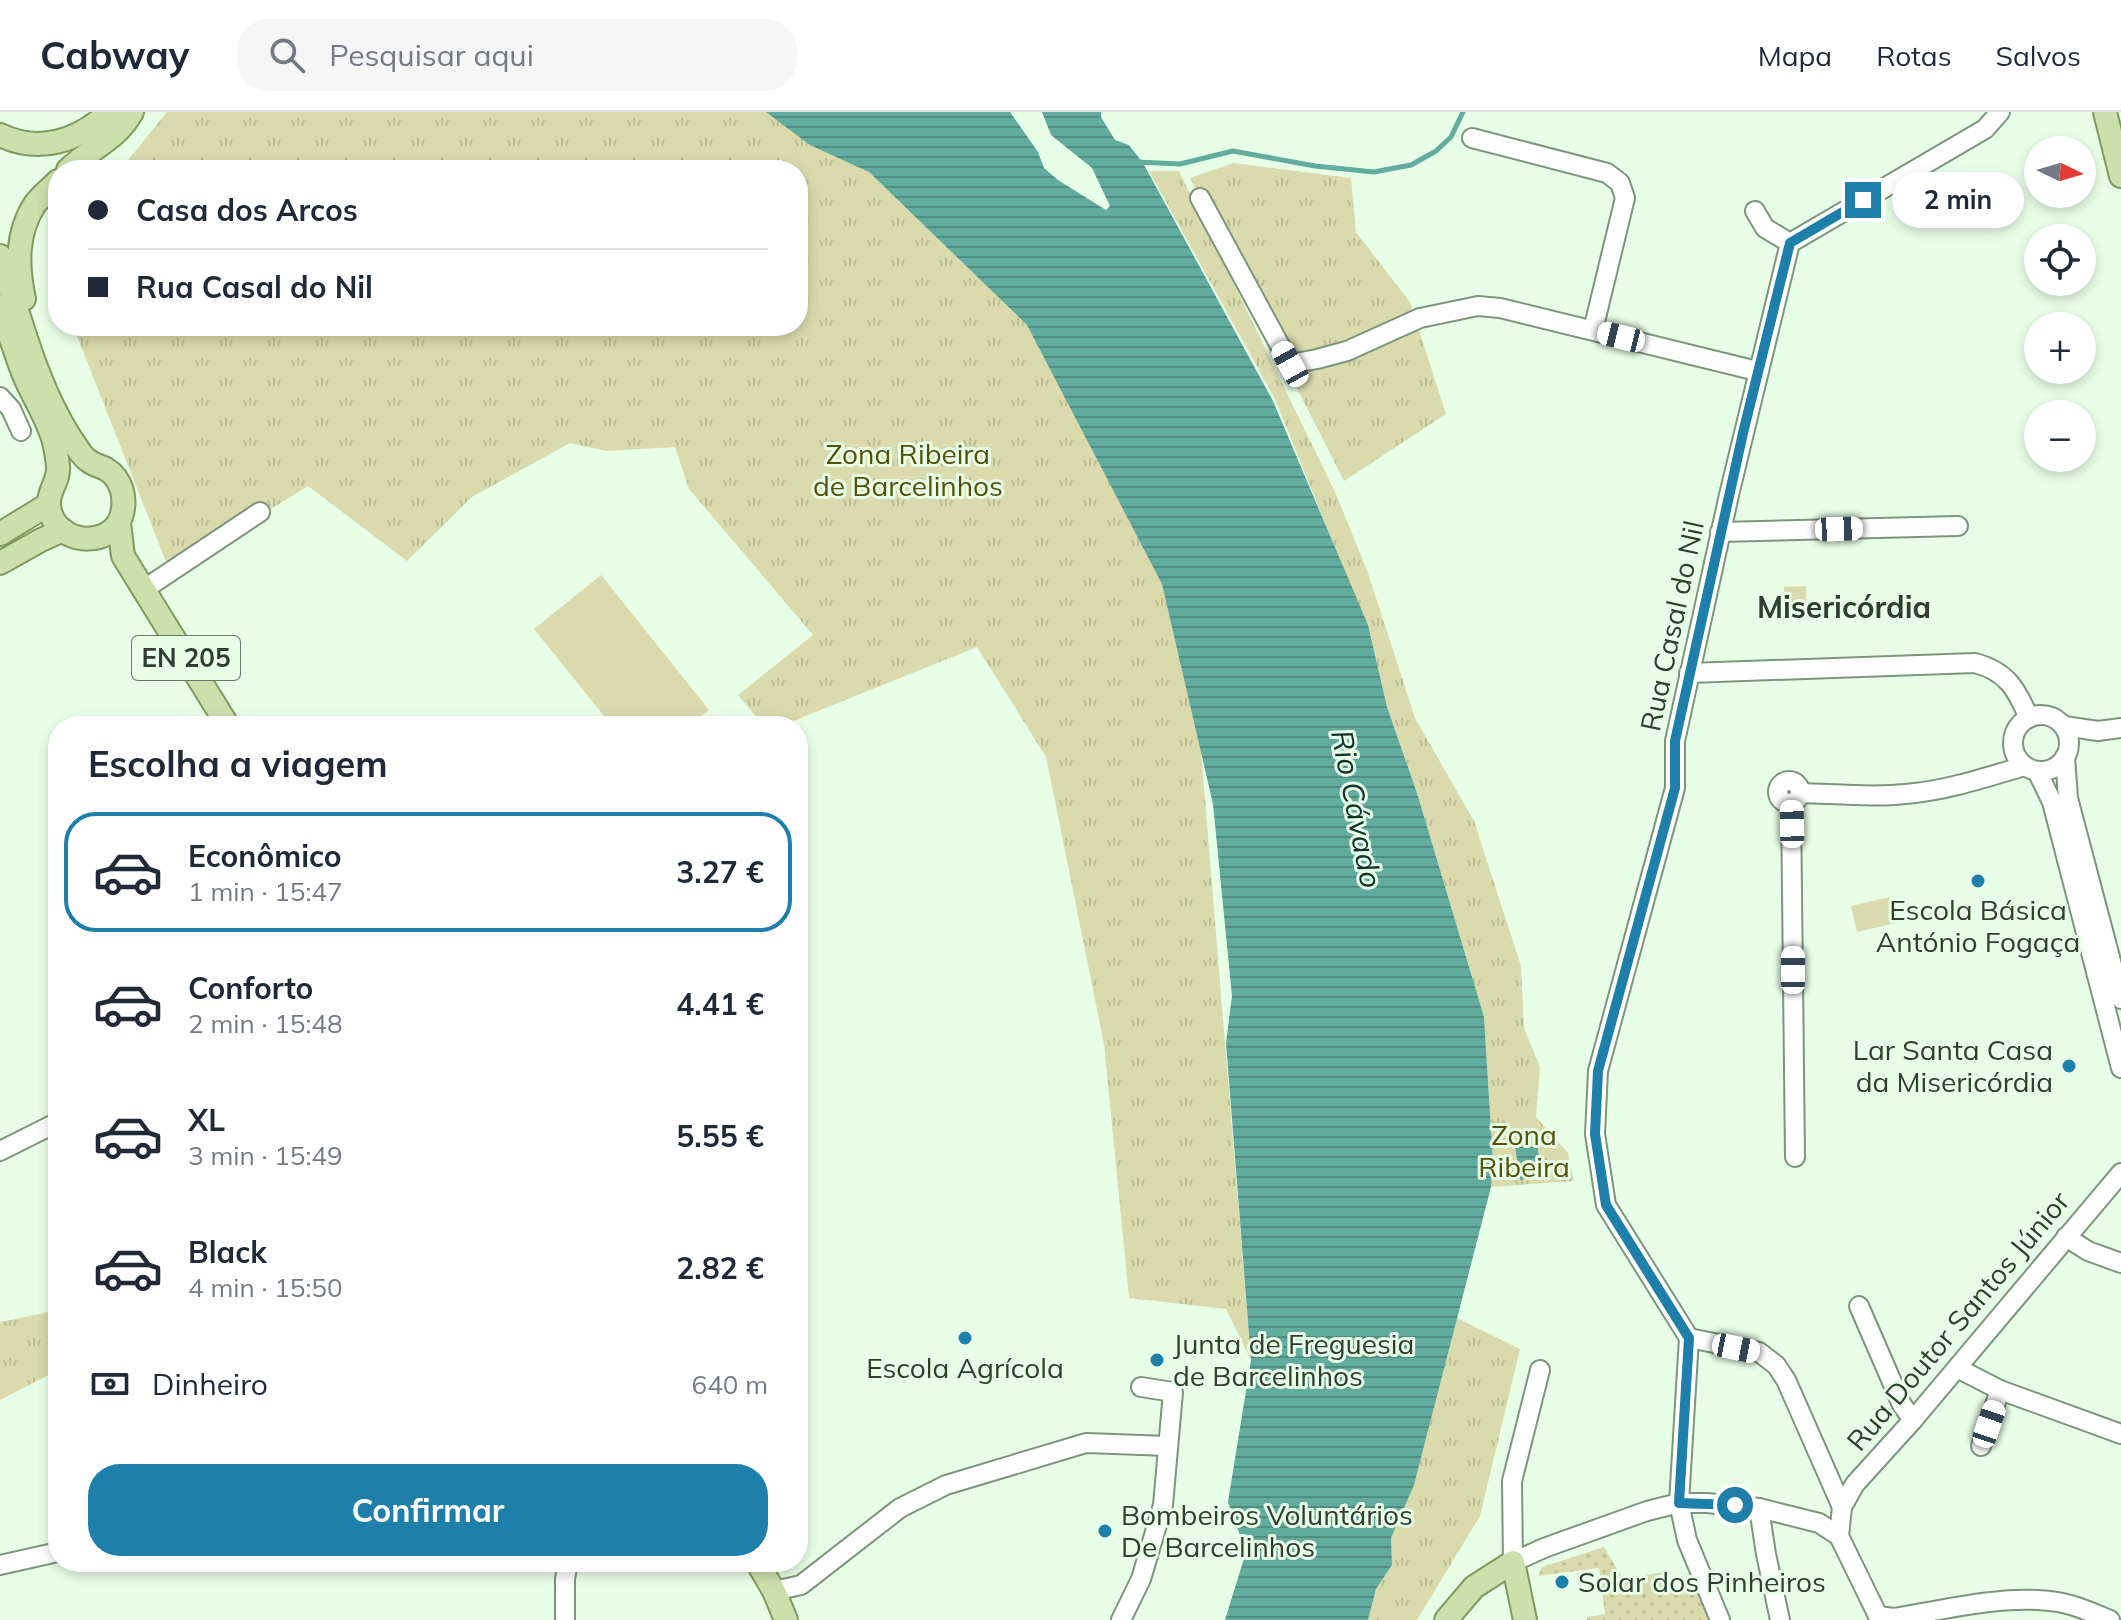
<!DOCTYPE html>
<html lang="pt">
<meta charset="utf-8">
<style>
body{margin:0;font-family:Mulish,sans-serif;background:#f6f6f7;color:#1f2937;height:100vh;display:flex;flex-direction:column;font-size:30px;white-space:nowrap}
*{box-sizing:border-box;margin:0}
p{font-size:26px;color:#747a83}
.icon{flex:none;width:44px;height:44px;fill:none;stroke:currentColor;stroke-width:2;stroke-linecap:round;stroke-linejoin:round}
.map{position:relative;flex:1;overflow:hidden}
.sheet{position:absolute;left:48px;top:604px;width:760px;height:856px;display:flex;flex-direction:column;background:#fff;border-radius:32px;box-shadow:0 4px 12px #0003}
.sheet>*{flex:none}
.hud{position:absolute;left:48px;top:48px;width:760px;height:176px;border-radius:32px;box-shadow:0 4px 12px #0003;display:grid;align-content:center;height:176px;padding:0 40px;background:#fff}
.needle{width:52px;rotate:95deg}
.buttons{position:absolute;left:2024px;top:24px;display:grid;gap:16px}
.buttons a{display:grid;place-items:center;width:72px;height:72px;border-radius:50%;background:#fff;box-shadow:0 4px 12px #0003;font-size:40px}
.end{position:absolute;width:36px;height:36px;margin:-18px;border:10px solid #1e7fab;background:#fff;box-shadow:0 0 0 4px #fff}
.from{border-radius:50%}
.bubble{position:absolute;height:56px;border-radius:28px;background:#fff;box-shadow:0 4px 12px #0003;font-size:26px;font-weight:700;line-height:56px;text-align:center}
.car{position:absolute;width:24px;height:48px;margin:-24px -12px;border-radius:10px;box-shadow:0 0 6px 2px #0007;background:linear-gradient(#fff 24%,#345 0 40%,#fff 0 76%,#345 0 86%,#fff 0)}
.hud b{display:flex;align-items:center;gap:28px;height:76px;font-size:30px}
.hud b+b{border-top:2px solid #e0e1e3}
.hud i{width:20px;height:20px;background:#1f2937}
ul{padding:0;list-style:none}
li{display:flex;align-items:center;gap:24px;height:120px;margin:0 16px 12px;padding:0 24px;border:4px solid transparent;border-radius:32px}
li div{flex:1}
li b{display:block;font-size:30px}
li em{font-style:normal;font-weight:700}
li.active{border-color:#1e7fab}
li>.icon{width:72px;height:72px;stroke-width:1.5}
h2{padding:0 40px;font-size:36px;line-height:96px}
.pay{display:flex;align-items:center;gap:20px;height:88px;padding:0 40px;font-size:30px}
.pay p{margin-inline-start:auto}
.button{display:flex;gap:16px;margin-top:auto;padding:16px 40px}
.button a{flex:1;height:92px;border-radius:32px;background:#1e7fab;color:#fff;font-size:32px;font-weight:700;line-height:92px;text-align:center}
header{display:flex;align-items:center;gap:48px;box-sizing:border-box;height:112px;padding:0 40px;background:#fff;border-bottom:2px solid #e0e1e3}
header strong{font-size:38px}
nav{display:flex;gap:44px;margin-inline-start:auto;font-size:28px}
.search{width:560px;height:72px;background:#f6f6f7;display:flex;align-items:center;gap:20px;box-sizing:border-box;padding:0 28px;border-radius:32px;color:#747a83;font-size:30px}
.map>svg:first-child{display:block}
</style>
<header>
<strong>Cabway</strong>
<div class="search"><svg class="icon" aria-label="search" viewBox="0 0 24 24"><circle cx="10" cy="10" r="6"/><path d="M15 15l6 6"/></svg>Pesquisar aqui</div>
<nav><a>Mapa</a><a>Rotas</a><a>Salvos</a></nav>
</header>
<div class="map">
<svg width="2121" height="1508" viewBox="0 0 2121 1508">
<defs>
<pattern id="park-tufts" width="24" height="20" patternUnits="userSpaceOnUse" patternTransform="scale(2)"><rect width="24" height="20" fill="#dadaad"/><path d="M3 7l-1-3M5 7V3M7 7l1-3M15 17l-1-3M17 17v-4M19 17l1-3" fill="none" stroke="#bcbc95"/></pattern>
<pattern id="garden-dots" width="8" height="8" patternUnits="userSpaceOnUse" patternTransform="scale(2)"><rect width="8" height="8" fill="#dadaad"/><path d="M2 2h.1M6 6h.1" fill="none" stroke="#bcbc95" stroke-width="1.8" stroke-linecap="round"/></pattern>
<pattern id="water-rules" width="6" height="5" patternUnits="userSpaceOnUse" patternTransform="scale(2)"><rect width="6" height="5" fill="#61ac9e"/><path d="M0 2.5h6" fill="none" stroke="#518d81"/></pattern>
</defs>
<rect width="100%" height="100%" fill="#e8ffe7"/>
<g fill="#dadaad">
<polygon points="601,463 709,598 688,614 612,614 534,517"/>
<polygon points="1890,785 1896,811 1857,820 1851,794"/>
</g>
<g fill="url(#park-tufts)">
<polygon points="167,0 785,0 869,60 1027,213 1186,456 1251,1248 1226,1197 1129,1186 1104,932 1046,645 977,535 781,614 764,614 738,583 813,523 689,377 675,335 606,339 570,331 472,385 407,449 308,374 170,460 73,214 798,214 798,58 120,58"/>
<polygon points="1233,51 1351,66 1356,120 1410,190 1446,302 1344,369 1190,66"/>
<polygon points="1149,59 1179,59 1336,382 1368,461 1415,606 1474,709 1521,854 1524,916 1540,955 1536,1005 1568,1041 1574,1069 1491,1075 1493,1050 1484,905 1417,681 1387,595 1368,513 1355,485 1275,287"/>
<polygon points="1806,474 1807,505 1785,506 1784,475"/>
<polygon points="54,1199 58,1220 58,1258 0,1288 0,1210"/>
<polygon points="1457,1206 1520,1237 1480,1404 1417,1508 1368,1508 1376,1477 1392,1453 1391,1426 1414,1373"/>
</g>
<polygon fill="url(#garden-dots)" points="1604,1435 1623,1467 1663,1460 1675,1482 1700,1475 1714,1508 1587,1508 1587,1505 1605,1502 1599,1456 1538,1464 1542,1455"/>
<g fill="url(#water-rules)">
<polygon points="766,0 1010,0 1038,40 1044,56 1058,68 1106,98 1110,94 1092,56 1051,23 1042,0 1101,0 1101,5 1115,28 1129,33 1143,51 1273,289 1368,513 1387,595 1417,681 1484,905 1493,1050 1491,1075 1414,1373 1391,1426 1392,1453 1376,1477 1368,1508 1225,1508 1246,1440 1228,1390 1251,1248 1226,931 1232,884 1213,692 1162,472 1027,213 869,60 810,33"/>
<polygon points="1515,1034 1538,1035 1540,1063 1520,1068"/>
</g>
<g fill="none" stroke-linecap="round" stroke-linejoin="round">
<polyline stroke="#61ac9e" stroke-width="5" points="1137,50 1180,52 1233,39 1315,54 1374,60 1411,53 1436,39 1451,25 1463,0"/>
<g stroke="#7c967b" stroke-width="22">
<g id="minor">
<polyline points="1472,26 1607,61 1620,71 1625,86 1593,218"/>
<polyline points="1200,86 1290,252 1317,247 1347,239 1420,206 1478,194 1500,196 1757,259"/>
<polyline points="1755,99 1765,116 1790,131"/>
<polyline points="0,285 11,297 21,319"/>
<polyline points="1720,420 1958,414"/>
<polyline points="143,478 260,400"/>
<path d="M1689,561L1975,551C2008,560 2016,577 2029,606"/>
<circle cx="2041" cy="631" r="28"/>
<polyline points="2064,614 2098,619 2121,616"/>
<polyline points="2065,645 2068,686 2121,887"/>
<polyline points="2037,659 2052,690 2121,956"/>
<circle cx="1789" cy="680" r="11"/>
<path d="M1801,681C1838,682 1877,686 1915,681C1952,677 1989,664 2025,654"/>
<polyline points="1791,691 1795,1045"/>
<polyline points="0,1039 58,1010"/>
<polyline points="2066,1125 2088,1139 2121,1151"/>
<polyline points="1859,1194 1902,1293 1913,1308"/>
<polyline points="1689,1226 1606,1093 1595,1022 1598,959 1675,676 1675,629 1729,383 1790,131 1985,17 2000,0"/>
<polyline points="1689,1226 1679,1391 1687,1428 1720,1508"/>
<polyline points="1689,1226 1759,1240 1776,1253 1786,1268 1842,1395"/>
<polyline points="1957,1256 2000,1278 2121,1322"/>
<polyline points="1540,1258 1512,1369 1513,1450 1544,1436 1647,1399 1679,1391 1707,1391 1759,1396 1819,1411 1839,1424"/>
<polyline points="1981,1334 2000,1278"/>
<polyline points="1759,1396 1766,1442 1780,1508"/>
<polyline points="0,1453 58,1440"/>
<polyline points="774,1479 801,1473 900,1396 946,1373 1086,1331 1168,1334"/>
<path d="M1878,1504L1894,1506C1942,1498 2002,1483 2050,1489C2071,1491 2091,1500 2110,1508"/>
<polyline points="565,1508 565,1467 568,1450"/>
<polyline points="1121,1508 1141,1467 1163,1393 1173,1280 1141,1275"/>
<polyline points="1880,1508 1839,1424 1842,1395 1855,1372 1913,1308 2121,1061"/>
</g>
</g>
<g stroke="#80995d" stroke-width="26">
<g id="major">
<polyline points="2105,0 2121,64"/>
<path d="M0,23C39,42 79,29 109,0"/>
<path d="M68,58C90,36 116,29 132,0"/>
<path d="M0,144C19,203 38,279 74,331C78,337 83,346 89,349C94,353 100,354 106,357C122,367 127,387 121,405C111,434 66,433 53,407C41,383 60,372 58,354C57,346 56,337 54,330C48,307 33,285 24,263C15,240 8,217 0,194"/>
<path d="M24,187C17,154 16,121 35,92C41,84 51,76 58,69"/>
<polyline points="119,411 123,444 228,614"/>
<polyline points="0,422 49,392"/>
<polyline points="0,451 41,428 63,418"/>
<polyline points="757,1450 774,1479 786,1508"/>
<polyline points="1446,1508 1474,1475 1513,1450 1525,1508"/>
</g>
</g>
<use href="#minor" stroke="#fff" stroke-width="18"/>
<use href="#major" stroke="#cce0ac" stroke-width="22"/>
</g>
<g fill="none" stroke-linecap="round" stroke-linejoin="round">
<polyline stroke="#1e7fab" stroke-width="10" points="1735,1393 1679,1391 1689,1226 1606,1093 1595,1022 1598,959 1675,676 1675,629 1743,321 1790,131 1863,88"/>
</g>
<g fill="#1e7fab" stroke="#e8ffe7" stroke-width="3">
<circle cx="1978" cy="769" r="8"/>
<circle cx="2069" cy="954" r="8"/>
<circle cx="965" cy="1226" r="8"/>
<circle cx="1157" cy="1248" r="8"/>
<circle cx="1105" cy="1419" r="8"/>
<circle cx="1562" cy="1470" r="8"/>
</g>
<g text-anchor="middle" stroke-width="6" stroke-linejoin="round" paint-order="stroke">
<rect fill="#e8ffe7" stroke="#697768" stroke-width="2" x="132" y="524" width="108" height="44" rx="6"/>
<g font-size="26" font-weight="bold" fill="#323d31">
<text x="186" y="555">EN 205</text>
</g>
<g font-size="28" fill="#54520a" stroke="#e8ffe7">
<text x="908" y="352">Zona Ribeira<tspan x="908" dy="32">de Barcelinhos</tspan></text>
<text x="1524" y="1033">Zona<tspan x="1524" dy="32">Ribeira</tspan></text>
</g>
<g font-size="28" fill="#323d31" stroke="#e8ffe7">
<text transform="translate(1672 514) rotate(-78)" y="10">Rua Casal do Nil</text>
<text transform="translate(1958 1209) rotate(-50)" y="10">Rua Doutor Santos Júnior</text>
</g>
<g font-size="28" fill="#323d31" stroke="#e8ffe7" text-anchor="start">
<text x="1978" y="808" text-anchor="middle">Escola Básica<tspan x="1978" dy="32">António Fogaça</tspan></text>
<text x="2053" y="948" text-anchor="end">Lar Santa Casa<tspan x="2053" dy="32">da Misericórdia</tspan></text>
<text x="1173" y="1242">Junta de Freguesia<tspan x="1173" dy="32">de Barcelinhos</tspan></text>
<text x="965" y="1266" text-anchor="middle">Escola Agrícola</text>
<text x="1121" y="1413">Bombeiros Voluntários<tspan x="1121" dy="32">De Barcelinhos</tspan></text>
<text x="1578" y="1480">Solar dos Pinheiros</text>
</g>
<g font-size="30" font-weight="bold" fill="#323d31" stroke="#e8ffe7">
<text x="1844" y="506">Misericórdia</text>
</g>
<g font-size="30" font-style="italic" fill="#0f342d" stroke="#e8ffe7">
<text transform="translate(1356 697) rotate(79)" y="10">Rio Cávado</text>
</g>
</g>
</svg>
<div class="buttons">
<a><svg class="needle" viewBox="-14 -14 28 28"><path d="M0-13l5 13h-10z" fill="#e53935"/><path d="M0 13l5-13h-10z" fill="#747a83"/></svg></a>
<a><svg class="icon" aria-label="locate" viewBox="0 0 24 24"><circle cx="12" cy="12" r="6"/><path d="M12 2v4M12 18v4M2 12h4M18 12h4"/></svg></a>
<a>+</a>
<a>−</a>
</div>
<i class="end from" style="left:1735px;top:1393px"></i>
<i class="end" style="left:1863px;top:88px"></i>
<div class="bubble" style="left:1892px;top:60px;width:132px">2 min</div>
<i class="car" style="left:1621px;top:225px;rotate:284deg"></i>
<i class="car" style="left:1290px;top:252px;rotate:331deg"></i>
<i class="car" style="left:1839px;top:417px;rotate:88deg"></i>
<i class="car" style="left:1792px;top:712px;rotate:359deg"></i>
<i class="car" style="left:1793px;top:858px;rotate:0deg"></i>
<i class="car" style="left:1736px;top:1236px;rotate:101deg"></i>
<i class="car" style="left:1989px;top:1312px;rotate:19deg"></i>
<div class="hud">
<b><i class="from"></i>Casa dos Arcos</b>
<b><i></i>Rua Casal do Nil</b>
</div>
<section class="sheet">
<h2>Escolha a viagem</h2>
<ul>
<li class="active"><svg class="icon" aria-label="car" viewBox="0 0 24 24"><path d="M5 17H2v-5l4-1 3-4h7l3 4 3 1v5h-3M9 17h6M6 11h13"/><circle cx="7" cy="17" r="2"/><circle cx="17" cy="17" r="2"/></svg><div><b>Econômico</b><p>1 min · 15:47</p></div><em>3.27 €</em></li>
<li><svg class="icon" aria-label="car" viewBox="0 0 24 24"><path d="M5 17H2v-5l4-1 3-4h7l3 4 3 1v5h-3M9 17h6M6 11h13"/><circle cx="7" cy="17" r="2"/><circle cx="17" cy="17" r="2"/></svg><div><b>Conforto</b><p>2 min · 15:48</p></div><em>4.41 €</em></li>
<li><svg class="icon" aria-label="car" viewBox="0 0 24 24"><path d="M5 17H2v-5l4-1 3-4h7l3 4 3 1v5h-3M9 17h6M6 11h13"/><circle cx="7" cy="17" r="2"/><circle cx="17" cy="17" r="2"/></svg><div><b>XL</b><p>3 min · 15:49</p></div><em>5.55 €</em></li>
<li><svg class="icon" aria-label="car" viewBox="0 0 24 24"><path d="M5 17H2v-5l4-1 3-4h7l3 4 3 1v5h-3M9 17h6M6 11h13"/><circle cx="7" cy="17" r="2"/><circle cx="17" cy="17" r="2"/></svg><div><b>Black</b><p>4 min · 15:50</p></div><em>2.82 €</em></li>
</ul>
<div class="pay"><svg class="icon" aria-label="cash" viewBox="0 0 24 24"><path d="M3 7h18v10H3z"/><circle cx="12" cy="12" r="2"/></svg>Dinheiro<p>640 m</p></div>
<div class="button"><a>Confirmar</a></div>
</section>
</div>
